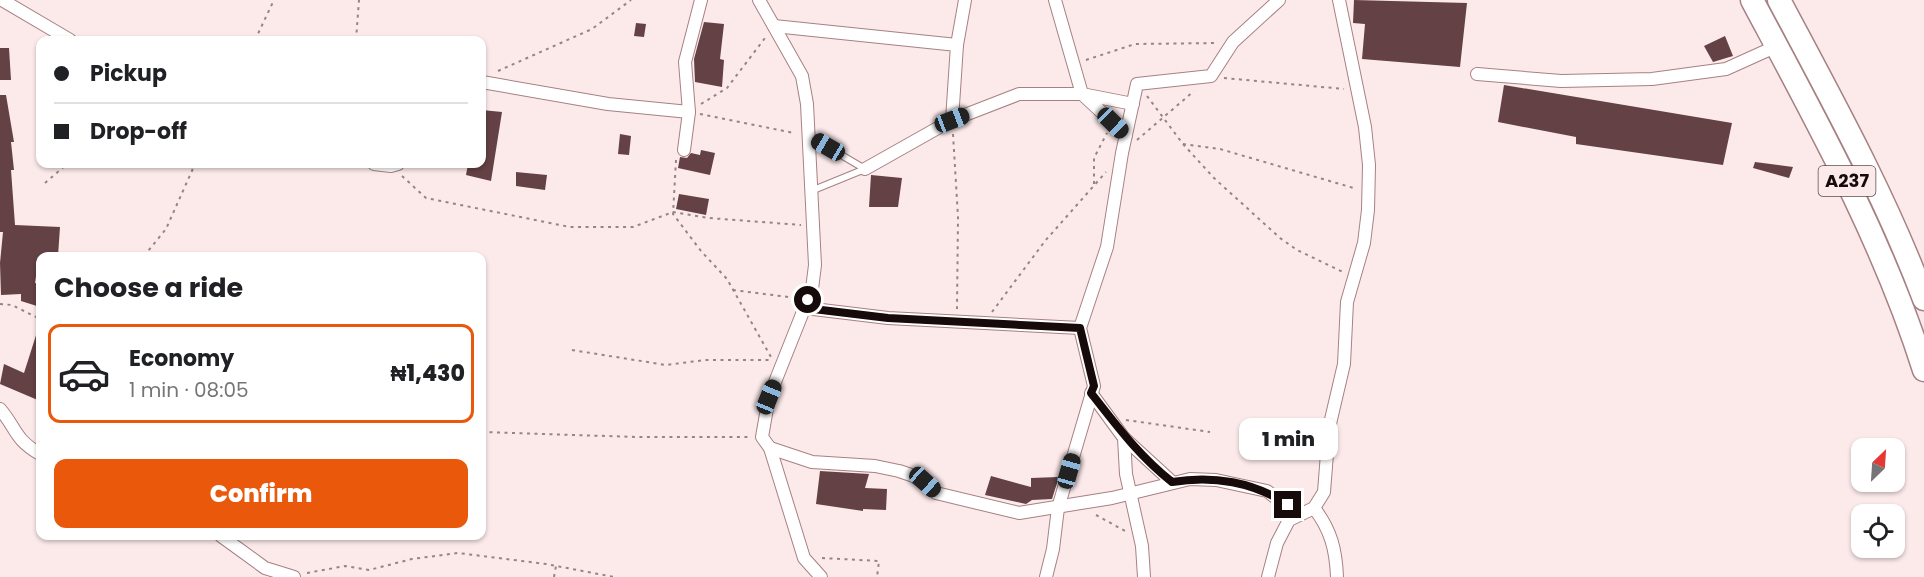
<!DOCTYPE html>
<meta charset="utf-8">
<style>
body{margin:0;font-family:Poppins,sans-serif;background:#f6f6f6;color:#202124;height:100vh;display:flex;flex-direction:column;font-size:22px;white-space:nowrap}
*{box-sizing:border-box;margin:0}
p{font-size:20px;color:#757577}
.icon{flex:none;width:33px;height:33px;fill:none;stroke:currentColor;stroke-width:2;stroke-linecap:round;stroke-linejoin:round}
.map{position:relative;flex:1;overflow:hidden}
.sheet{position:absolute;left:36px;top:252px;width:450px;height:288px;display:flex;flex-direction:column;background:#fff;border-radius:12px;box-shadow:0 2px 4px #0004}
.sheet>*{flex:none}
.top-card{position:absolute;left:36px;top:36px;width:450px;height:132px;border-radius:12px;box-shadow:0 2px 4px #0004;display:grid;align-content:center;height:132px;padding:0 18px;background:#fff}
.needle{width:39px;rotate:25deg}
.buttons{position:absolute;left:1851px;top:438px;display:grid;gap:12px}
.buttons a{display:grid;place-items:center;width:54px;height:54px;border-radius:12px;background:#fff;box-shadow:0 2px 4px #0004;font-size:30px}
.end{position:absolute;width:27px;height:27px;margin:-14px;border:8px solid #170a0b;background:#fff;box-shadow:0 0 0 3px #fff}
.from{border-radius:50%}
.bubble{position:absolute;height:42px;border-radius:12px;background:#fff;box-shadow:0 2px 4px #0004;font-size:20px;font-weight:800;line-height:42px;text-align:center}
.car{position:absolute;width:18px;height:36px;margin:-18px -9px;border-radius:8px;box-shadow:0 0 4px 2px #0007;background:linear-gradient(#222 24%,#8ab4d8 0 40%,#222 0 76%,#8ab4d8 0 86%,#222 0)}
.top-card b{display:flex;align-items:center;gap:21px;height:57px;font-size:22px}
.top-card b+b{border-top:2px solid #e0e0e0}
.top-card i{width:15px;height:15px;background:#202124}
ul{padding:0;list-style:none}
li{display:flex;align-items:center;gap:18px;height:99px;margin:0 12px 9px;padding:0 6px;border:3px solid transparent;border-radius:12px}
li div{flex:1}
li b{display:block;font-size:22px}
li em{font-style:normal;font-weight:800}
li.selected{border-color:#ea580c}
li>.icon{width:54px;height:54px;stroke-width:1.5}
h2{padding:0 18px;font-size:27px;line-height:72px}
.button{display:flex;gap:12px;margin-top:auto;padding:12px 18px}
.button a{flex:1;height:69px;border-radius:12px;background:#ea580c;color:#fff;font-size:24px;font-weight:800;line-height:69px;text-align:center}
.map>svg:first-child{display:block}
</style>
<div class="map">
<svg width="1924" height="577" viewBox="0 0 1924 577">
<rect width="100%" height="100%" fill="#fceaeb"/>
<g fill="#634144">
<polygon points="1354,0 1467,3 1460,67 1362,59 1365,24 1353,23"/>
<polygon points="704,22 724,24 720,59 724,60 722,87 695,82 694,59"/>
<polygon points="636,23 646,24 644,37 634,36"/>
<polygon points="1725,36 1733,56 1713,62 1704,46"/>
<polygon points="0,48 9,48 11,80 0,80"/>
<polygon points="1504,85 1732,123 1723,165 1576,144 1576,137 1498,122"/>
<polygon points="0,95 6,95 14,142 11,142 14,170 11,170 15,225 60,227 58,256 40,256 40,263 38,263 35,283 40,285 40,307 21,301 21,294 1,295 0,263 3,232 0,232"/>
<polygon points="482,110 502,112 491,181 466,175 468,164 482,164"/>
<polygon points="620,134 631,136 629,155 618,154"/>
<polygon points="701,150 715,153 710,175 678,168 680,157 687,158 691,153 700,155"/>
<polygon points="1755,162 1793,167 1789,178 1753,168"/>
<polygon points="516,172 547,175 545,190 516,186"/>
<polygon points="871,175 902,178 898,207 869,207"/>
<polygon points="679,194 709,199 706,215 676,209"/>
<polygon points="38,329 40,330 40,401 0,384 4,364 24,373"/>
<polygon points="820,471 869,474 865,488 887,489 886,510 863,509 863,511 816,504"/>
<polygon points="991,476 1031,487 1031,478 1058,477 1058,480 1052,499 1032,500 1026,504 985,495"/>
</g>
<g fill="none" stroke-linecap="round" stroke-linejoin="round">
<g stroke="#a78083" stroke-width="8">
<polyline id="lane" points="809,136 865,169 811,191"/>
</g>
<g stroke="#a78083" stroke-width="14">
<g id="street">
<polyline points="2,0 70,40"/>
<polyline points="759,0 802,76 807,104 815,265 812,289 769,397 762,437 770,448 804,558 821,577"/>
<polyline points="1055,0 1082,94 1126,135"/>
<polyline points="774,26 957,45 952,120"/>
<polyline points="957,45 965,0"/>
<polyline points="1477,74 1561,81 1652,79 1726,69 1777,46"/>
<polyline points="482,82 608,104 689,112"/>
<polyline points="684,150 689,112 685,62 701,0"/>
<polyline points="374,164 391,166 398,164"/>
<polyline points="865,169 952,120 1019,94 1082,94 1133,104"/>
<polyline points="805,308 888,318 1080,328"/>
<polyline points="1091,393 1124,438 1126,474 1142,546 1144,577"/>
<path d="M0,409C17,429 14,439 40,454"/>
<polyline points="1124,438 1172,482"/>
<polyline points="770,448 812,462 875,466 899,471 914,476 936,493 1019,513 1112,498 1190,479 1216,480 1267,491 1297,514"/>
<path d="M1314,508C1331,530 1336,550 1337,577"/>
<polyline points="221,536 265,568 294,577"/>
<polyline points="1046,577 1053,549 1058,508 1094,386 1080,328 1107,247 1122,153 1137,84 1211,76 1233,42 1279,0"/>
<polyline points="1268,577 1277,543 1289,520 1314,508 1324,492 1329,428 1344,364 1347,302 1364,243 1368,210 1369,165 1365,127 1339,0"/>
</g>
</g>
<g stroke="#a78083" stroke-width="25">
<g id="highway">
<path d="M1752,0C1816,120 1883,240 1924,370"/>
<path d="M1779,0C1831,98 1885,195 1924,299"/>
</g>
</g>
<g stroke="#948485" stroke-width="2" stroke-dasharray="3 4.5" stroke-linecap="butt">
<polyline points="255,40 274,0"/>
<polyline points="356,40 359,0"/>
<polyline points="1086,60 1135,44 1218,43"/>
<polyline points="498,71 592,29 631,0"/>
<polyline points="1224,78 1344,89"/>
<polyline points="1147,96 1183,144 1220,149 1357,189"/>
<polyline points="701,104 727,88 765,38"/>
<polyline points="700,114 794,133"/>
<polyline points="953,134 958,217 957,309"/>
<polyline points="1137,140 1194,91"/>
<polyline points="1183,144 1214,178 1280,238 1297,250 1343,272"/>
<polyline points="676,160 673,214 701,251 727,279 771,357"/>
<polyline points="402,176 426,198 570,227 633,227 673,212 709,218 801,225"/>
<polyline points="45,183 67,164"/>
<polyline points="1094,184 1094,158 1107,133"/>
<polyline points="144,256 166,229 195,164"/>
<polyline points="733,290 796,298"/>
<polyline points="0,304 12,305 40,319"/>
<polyline points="992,312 1045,241 1106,172"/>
<polyline points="572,350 666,365 705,360 770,360"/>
<polyline points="1126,420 1210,432"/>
<polyline points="482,432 637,437 751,437"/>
<polyline points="1096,515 1125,531"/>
<polyline points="822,558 879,561 877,577"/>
<polyline points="307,573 345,566 369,570 412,559 458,553 546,564 614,577"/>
<polyline points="554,577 556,566"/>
</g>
<use href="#lane" stroke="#fff" stroke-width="6"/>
<use href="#street" stroke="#fff" stroke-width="12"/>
<use href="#highway" stroke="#fff" stroke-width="22"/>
</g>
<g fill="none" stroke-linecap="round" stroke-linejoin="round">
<path stroke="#170a0b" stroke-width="8" d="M808,300L805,308L888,318L1080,328L1094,386L1091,393C1117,426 1139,456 1172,482C1213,475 1254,482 1288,505"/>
</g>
<g text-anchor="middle" stroke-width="6" stroke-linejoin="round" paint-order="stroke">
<rect fill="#fceaeb" stroke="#5c4d4e" stroke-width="1.5" x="1818.5" y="166" width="57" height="30" rx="4.5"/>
<g font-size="18" font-weight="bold" fill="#170a0b">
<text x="1847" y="187">A237</text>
</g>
</g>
</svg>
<div class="buttons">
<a><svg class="needle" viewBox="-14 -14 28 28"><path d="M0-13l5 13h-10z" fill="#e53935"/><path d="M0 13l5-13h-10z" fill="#757577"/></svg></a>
<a><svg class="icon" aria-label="locate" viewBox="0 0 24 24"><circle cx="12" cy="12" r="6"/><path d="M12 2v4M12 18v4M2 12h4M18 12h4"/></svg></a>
</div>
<i class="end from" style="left:808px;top:300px"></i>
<i class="end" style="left:1288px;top:505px"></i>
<div class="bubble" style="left:1239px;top:418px;width:99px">1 min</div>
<i class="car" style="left:952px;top:120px;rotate:69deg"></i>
<i class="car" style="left:1113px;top:123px;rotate:134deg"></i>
<i class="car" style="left:828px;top:147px;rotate:300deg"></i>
<i class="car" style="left:769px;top:397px;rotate:22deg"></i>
<i class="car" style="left:1069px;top:471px;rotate:16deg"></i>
<i class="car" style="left:925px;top:482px;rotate:132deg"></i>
<div class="top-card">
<b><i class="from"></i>Pickup</b>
<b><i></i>Drop-off</b>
</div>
<section class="sheet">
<h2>Choose a ride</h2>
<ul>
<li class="selected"><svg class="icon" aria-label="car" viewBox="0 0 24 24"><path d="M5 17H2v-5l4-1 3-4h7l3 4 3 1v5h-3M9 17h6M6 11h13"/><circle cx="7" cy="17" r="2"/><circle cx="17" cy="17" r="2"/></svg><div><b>Economy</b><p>1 min · 08:05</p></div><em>₦1,430</em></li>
</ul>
<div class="button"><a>Confirm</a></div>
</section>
</div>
